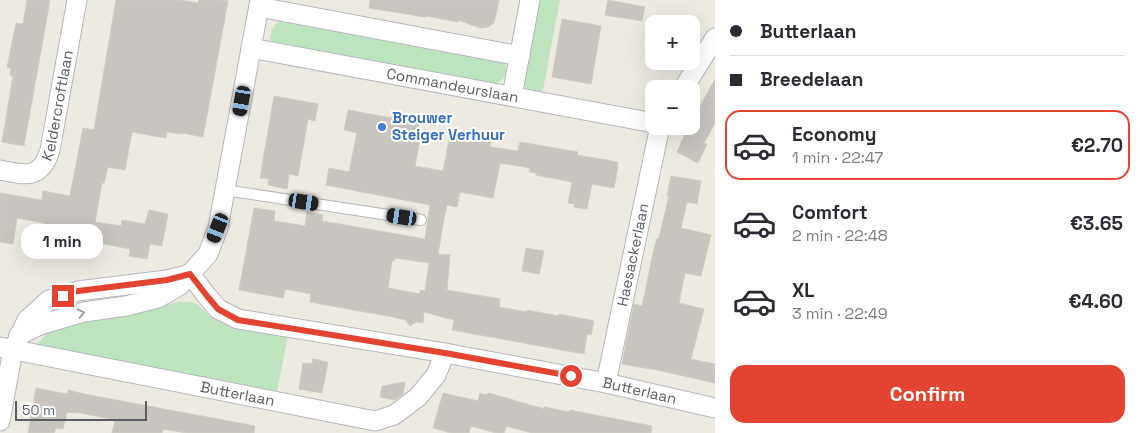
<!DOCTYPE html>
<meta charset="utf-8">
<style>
body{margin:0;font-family:"Space Grotesk",sans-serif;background:#f7f7f7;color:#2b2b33;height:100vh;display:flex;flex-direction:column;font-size:19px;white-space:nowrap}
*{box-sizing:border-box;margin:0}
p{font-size:16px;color:#7c7c81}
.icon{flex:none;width:28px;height:28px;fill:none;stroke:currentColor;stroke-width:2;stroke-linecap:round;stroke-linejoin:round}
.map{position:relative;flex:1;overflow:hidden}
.panel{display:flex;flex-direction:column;background:#fff;width:425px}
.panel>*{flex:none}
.guide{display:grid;align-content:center;height:110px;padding:0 15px;background:#fff}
.controls{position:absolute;left:645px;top:15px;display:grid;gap:10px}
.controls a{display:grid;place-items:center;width:55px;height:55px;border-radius:10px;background:#fff;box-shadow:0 5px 20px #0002;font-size:25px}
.scale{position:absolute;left:15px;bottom:12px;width:132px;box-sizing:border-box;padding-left:5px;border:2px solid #5a5d62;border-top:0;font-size:14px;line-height:18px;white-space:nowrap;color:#5a5d62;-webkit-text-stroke:4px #fff;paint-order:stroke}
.end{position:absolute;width:22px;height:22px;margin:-11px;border:6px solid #e34431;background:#fff;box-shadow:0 0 0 2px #fff}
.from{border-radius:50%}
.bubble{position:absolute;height:35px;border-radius:15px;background:#fff;box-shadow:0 5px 20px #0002;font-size:16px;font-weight:800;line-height:35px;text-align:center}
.car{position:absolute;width:15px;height:30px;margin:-15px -8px;border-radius:6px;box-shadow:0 0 4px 1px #0007;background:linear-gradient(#222 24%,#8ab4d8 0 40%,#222 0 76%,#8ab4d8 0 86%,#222 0)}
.guide b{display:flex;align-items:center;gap:18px;height:48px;font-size:19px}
.guide b+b{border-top:1px solid #e1e1e2}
.guide i{width:12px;height:12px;background:#2b2b33}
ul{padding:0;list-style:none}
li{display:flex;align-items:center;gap:15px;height:70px;margin:0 10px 8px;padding:0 5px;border:2px solid transparent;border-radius:15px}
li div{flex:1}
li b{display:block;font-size:19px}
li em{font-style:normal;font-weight:800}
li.current{border-color:#e34431}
li>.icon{width:45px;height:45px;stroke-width:1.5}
.action{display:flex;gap:10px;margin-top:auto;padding:10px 15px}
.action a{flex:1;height:58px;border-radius:15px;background:#e34431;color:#fff;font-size:20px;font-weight:800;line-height:58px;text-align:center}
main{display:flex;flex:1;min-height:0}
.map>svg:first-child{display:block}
</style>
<main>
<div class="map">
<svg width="715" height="433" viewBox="0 0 715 433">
<rect width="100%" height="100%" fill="#eceae1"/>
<g fill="#bee4bf">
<polygon points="536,0 560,0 542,95 526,91 523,74"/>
<path d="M282,20L500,58C512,71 508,77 494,85L276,46L270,39C272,29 273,24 282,20Z"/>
<polygon points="178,302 190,302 197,304 212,318 225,324 288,336 277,391 33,349 46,334 58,327"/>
</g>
<g fill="#c8c4bf" stroke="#d1ccc0" fill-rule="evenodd">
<polygon points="27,0 50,0 24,146 2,142 13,76 10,75 11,68 7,68 16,23 23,24"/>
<polygon points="116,0 179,0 198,3 199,0 220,0 228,1 203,137 183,133 183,134 167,132 166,138 132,132 125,170 108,167 104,183 102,183 95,222 121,226 122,220 145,224 149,210 168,214 162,246 150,244 147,259 129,256 130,249 100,243 99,250 41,240 44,223 17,218 13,244 0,242 0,193 42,200 43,191 70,196 83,128 94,130"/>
<polygon points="370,0 499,0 494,23 488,27 480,28 458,20 458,22 426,16 425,17 369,8"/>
<polygon points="608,0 645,7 642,21 605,15"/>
<polygon points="562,19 601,26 591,84 552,77"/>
<polygon points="715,79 715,123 704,143 707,144 698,163 677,152 689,126 691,126 691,123"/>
<polygon points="274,96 318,104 315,121 308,119 298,176 289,174 287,189 268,185 269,179 260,178"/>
<path d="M348,110L419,123L417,138L420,139L415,166L443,171L451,130L492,137L490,147L518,151L520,142L578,152L577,155L618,162L617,167H618L614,188L592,184L587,209L574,207L575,204L568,203L572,182L536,175V173L529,172L530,168L500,163L493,198L460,192L457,207L447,205L444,219L438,254L450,255L447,290L500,299L499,307L527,312V310L558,316L559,314L594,321L591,335L587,334L584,354L452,330L454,320L424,312L423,323L416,322L410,326L406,320L393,317L310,302L311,294L285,289L283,298L239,290L254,208L275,211L274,221L305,226L307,212L323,215L322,221L425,239L430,205L326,185L329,168L349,172L357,133L344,130ZM395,258L429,263L425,291L420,290V294L388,288L392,261H394Z"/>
<polygon points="671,176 701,181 697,204 687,202 681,228 711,235 701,276 685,273 679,303 704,309 691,359 715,364 715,383 657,370 622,364 634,304 642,306 654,249 657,239 659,238 669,196 667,196"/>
<polygon points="526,248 544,251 539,274 522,271"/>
<polygon points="313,359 328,362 322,393 299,389 303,363 312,364"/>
<polygon points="405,382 403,394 395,400 380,397 382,386"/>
<polygon points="36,388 67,394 68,390 84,394 255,426 254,433 187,433 163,429 162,433 112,433 115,420 76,412 76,413 67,412 63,429 56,428 54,433 28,433"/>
<polygon points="443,393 478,401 480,393 486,395 489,393 544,409 544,407 569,412 570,410 652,426 651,433 532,433 506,426 504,433 496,433 471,426 469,433 451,433 433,428"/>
</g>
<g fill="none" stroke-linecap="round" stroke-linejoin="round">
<g stroke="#b4b7bc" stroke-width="12">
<polyline id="service" points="225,190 421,220"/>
</g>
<g stroke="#b4b7bc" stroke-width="21">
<g id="minor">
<polyline points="259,7 520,56"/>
<path id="s1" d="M251,48L654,123"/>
<polyline points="683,89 715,38"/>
<polyline points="512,96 530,0"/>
<path id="s2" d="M0,170C25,175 41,180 50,150L77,0"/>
<path id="s3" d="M190,274L207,296L218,309L238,319L445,353L606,383L715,408"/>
<polyline points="19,335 40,325 84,312 126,306 158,298 179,286 208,254 218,228 260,0"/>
<path id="s4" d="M0,347L375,421L394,415L418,397L436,375L445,353"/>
<path id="s5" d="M606,383L660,126"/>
<polyline points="0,421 13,350 27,320 49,300 78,291 167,280 187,275"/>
</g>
</g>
<use href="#service" stroke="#fff" stroke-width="10"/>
<use href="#minor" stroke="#fff" stroke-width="19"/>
</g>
<defs><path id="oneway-chevron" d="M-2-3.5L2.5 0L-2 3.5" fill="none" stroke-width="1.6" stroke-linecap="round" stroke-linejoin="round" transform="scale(1.25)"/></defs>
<use stroke="#9c9ea1" href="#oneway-chevron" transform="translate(81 313) rotate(-13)"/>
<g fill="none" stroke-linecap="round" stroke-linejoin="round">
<polyline stroke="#e34431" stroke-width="6" points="63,296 78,291 167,280 190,274 207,296 218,309 238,320 445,353 571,376"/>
</g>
<circle fill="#3f7fe0" stroke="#fff" stroke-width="2" cx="382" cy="127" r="5"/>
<g text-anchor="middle" stroke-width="4" stroke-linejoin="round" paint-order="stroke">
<g font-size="15" fill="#5a5d62" stroke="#fff">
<text dy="5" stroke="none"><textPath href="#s1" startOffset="205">Commandeurslaan</textPath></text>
<text dy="5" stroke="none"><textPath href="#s2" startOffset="108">Keldercroftlaan</textPath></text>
<text dy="5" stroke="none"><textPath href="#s5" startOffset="131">Haesackerlaan</textPath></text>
<text dy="5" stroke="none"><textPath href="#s3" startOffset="475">Butterlaan</textPath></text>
<text dy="5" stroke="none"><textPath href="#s4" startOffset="242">Butterlaan</textPath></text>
</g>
<g font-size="15" font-weight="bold" fill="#366cbe" stroke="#fff" text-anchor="start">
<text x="392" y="123">Brouwer<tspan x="392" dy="17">Steiger Verhuur</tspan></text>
</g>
</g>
</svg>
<div class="controls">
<a>+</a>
<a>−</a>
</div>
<div class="scale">50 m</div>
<i class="end from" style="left:571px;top:376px"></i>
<i class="end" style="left:63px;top:296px"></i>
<div class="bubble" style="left:21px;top:224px;width:82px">1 min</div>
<i class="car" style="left:242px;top:101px;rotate:190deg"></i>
<i class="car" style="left:304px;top:202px;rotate:99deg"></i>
<i class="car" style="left:402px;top:217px;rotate:279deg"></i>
<i class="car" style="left:218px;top:228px;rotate:202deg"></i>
</div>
<section class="panel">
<div class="guide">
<b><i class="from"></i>Butterlaan</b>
<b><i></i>Breedelaan</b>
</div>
<ul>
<li class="current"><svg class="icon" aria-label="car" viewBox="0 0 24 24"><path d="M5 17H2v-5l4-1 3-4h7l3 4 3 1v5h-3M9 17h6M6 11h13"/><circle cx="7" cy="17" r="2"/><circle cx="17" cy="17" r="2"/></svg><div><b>Economy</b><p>1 min · 22:47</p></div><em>€2.70</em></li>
<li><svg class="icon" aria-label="car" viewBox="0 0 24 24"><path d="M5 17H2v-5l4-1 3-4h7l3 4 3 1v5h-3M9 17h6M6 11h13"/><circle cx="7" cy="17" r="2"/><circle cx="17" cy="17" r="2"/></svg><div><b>Comfort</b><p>2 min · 22:48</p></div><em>€3.65</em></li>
<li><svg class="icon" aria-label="car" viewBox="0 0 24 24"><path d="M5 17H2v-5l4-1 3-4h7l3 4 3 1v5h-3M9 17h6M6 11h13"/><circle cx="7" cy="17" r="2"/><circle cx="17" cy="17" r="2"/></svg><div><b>XL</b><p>3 min · 22:49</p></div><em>€4.60</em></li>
</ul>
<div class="action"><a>Confirm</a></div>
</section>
</main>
